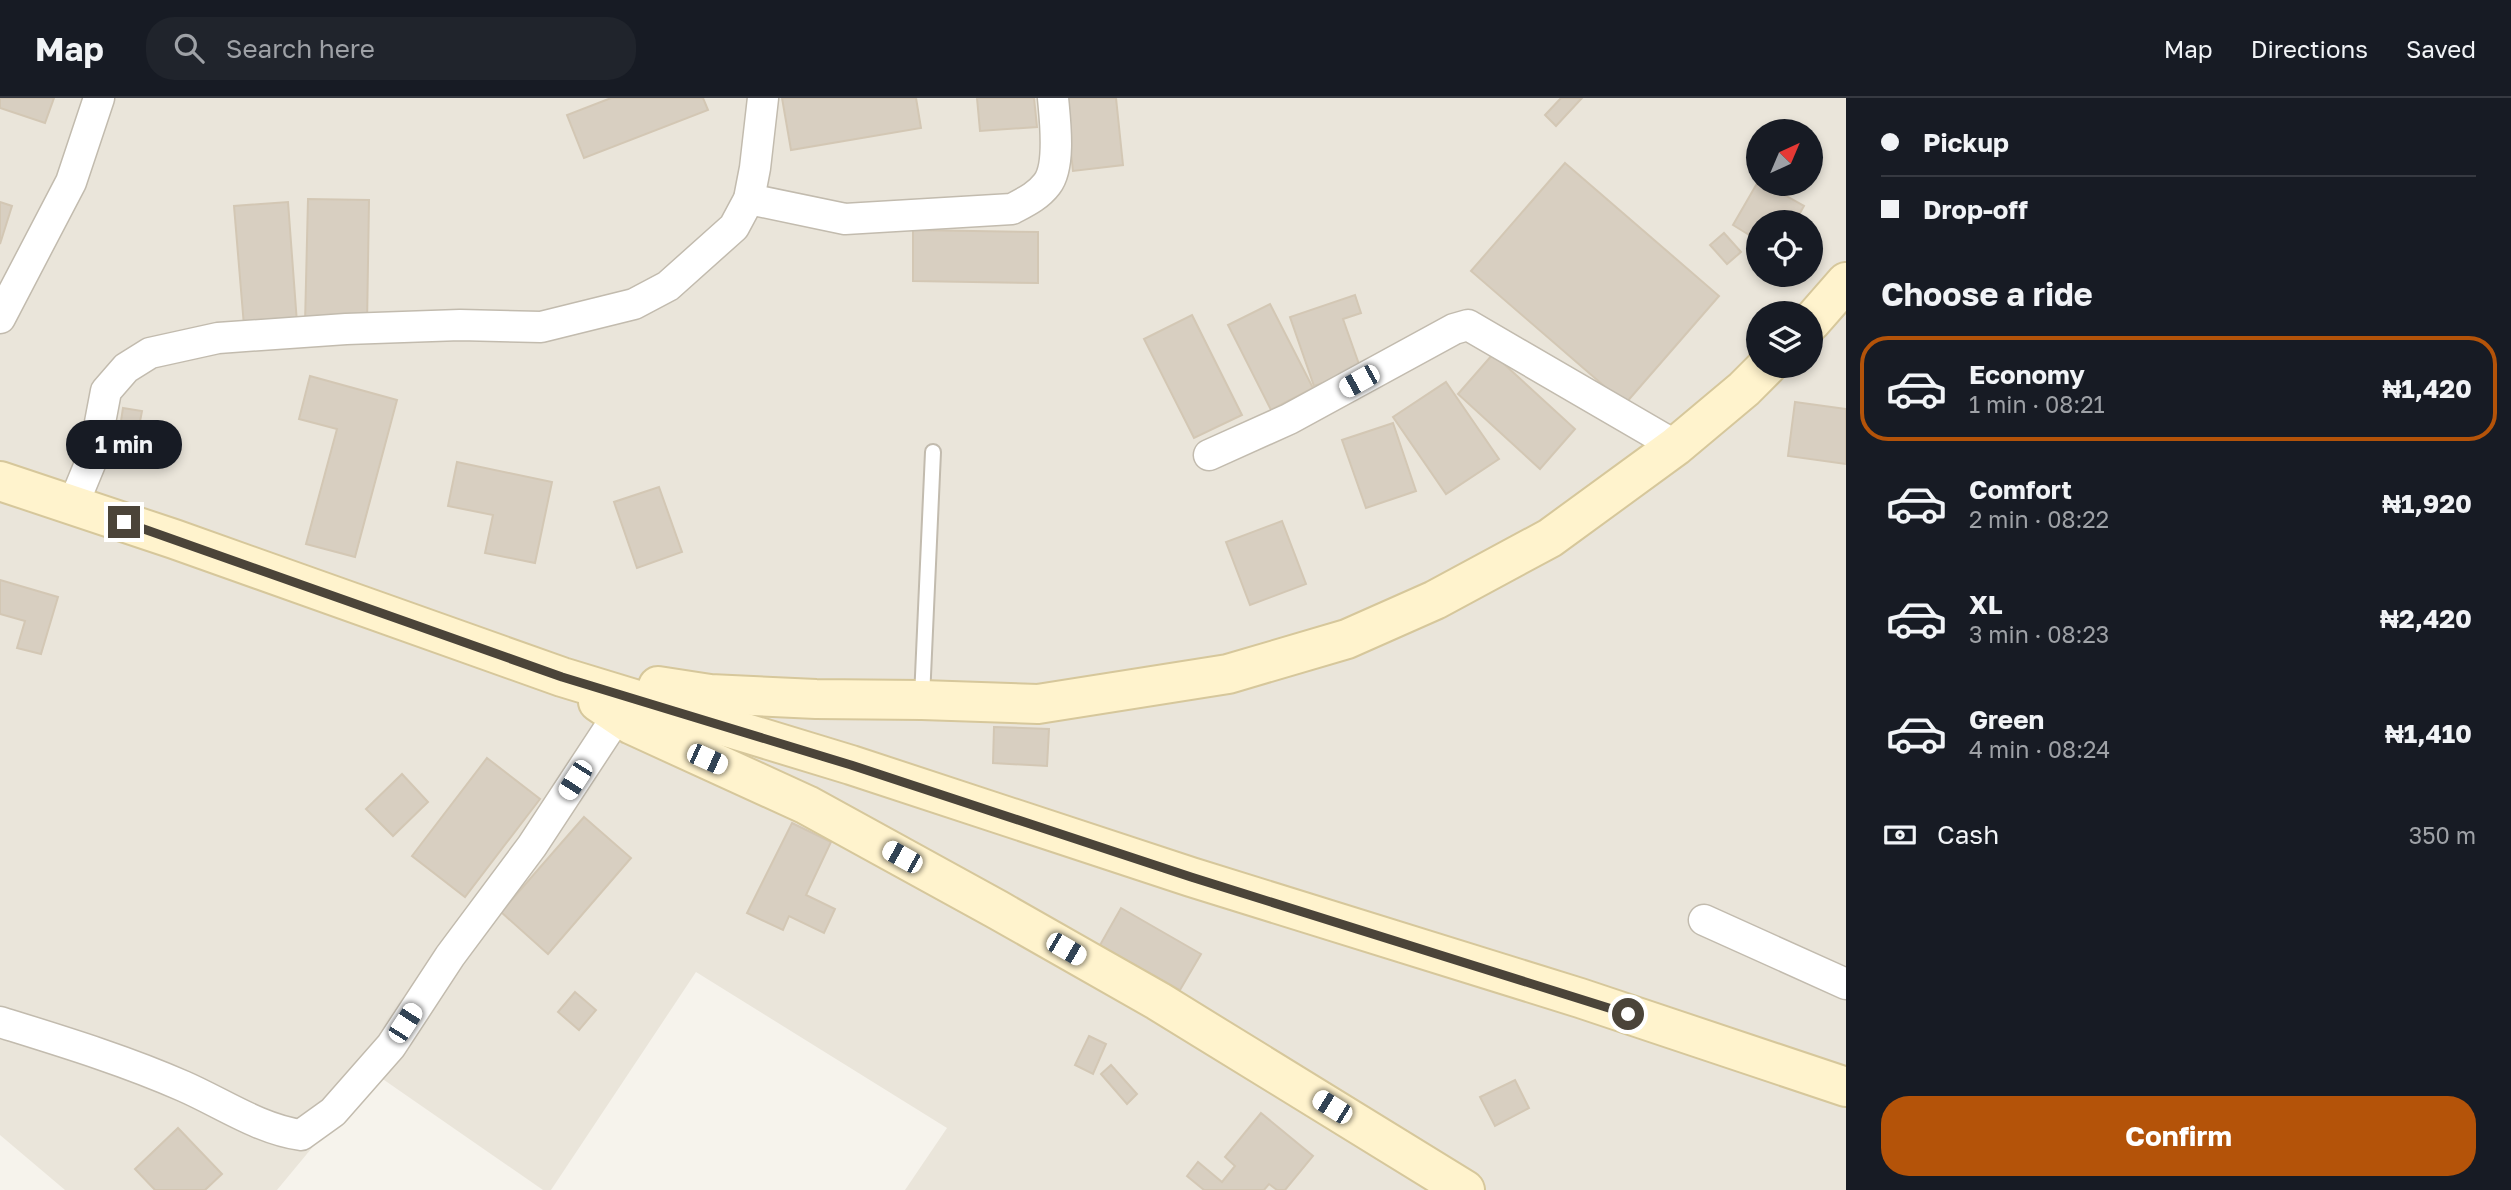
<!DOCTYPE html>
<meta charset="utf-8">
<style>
body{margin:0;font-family:"Golos Text",sans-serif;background:#20242c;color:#f1f3f6;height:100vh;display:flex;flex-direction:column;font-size:26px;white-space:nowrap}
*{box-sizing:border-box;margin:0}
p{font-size:23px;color:#9ea1a6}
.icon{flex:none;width:38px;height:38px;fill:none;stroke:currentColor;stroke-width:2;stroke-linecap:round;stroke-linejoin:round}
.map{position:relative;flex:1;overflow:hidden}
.drawer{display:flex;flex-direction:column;background:#171b24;width:665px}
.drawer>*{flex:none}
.top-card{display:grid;align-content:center;height:154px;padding:0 35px;background:#171b24}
.needle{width:46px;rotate:44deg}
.tools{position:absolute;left:1746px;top:21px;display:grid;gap:14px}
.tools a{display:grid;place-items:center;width:77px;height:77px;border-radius:50%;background:#171b24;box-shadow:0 4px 10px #0003;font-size:35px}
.end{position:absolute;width:32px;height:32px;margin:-16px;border:9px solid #4b4439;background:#fff;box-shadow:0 0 0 4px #fff}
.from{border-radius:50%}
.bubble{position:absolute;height:49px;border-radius:24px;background:#171b24;box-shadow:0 4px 10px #0003;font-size:23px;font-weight:700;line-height:49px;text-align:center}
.car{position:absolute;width:21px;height:42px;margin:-21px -10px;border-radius:9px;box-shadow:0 0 5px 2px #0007;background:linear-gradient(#fff 24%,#345 0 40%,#fff 0 76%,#345 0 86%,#fff 0)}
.top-card b{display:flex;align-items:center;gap:24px;height:66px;font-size:26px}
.top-card b+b{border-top:2px solid #363941}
.top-card i{width:18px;height:18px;background:#f1f3f6}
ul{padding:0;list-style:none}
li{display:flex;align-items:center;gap:21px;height:105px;margin:0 14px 10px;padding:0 21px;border:4px solid transparent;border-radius:28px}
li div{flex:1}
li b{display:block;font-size:26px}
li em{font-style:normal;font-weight:700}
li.selected{border-color:#b45309}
li>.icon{width:63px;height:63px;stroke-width:1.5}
h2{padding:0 35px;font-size:32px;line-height:84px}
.pay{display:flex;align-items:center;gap:18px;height:77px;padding:0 35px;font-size:26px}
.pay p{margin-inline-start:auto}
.action{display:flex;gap:14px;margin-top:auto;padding:14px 35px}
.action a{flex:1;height:80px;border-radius:28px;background:#b45309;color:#fff;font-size:28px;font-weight:700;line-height:80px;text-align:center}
header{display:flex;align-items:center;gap:42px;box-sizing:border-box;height:98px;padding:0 35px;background:#171b24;border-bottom:2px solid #363941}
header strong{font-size:33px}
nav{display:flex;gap:38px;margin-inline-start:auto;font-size:24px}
.search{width:490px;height:63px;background:#20242c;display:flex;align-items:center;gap:18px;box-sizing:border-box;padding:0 24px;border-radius:28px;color:#9ea1a6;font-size:26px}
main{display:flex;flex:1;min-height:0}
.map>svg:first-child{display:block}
</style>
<header>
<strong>Map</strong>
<div class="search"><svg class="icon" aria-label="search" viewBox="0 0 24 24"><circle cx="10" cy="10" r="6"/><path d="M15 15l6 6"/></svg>Search here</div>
<nav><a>Map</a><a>Directions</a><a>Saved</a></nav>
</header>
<main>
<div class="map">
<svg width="1846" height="1092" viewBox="0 0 1846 1092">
<rect width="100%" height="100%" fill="#f6f3ec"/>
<path fill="#eae5da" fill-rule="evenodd" d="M0,0H1846V1092H905L947,1030L696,874L551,1092H543L374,975L277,1092H65L0,1037ZM1759,33H1811V86H1759ZM1759,124H1811V177H1759ZM1759,215H1811V268H1759Z"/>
<g fill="#d8cfc1" stroke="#d3c7b4" stroke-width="2">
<polygon points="0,0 54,0 45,25 0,10"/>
<polygon points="611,0 703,0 708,12 584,60 567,17"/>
<polygon points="782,0 916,0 921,30 791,52"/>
<polygon points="977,0 1034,0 1037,29 980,33"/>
<polygon points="1065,0 1116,0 1123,67 1073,73"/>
<polygon points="1561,0 1582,0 1556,28 1545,17"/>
<polygon points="1565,65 1719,198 1625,306 1471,173"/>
<polygon points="1759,82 1759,86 1765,86 1804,108 1795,124 1759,124 1759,143 1733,127"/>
<polygon points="308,101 369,102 367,228 305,226"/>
<polygon points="0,104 12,108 0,146"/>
<polygon points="288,104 297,225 244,228 234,108"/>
<polygon points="913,132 1038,134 1038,185 913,183"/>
<polygon points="1724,135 1741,154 1727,166 1710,147"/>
<polygon points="1355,197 1361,215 1343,221 1361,272 1314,288 1290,219"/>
<polygon points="1270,206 1313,290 1271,312 1228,227"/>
<polygon points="1192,217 1242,317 1194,340 1144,241"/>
<polygon points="1493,256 1575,331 1540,371 1458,296"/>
<polygon points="310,278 397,302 355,459 306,446 337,331 299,321"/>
<polygon points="1446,284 1499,361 1446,396 1393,319"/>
<polygon points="1795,304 1846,311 1846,366 1788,358"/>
<polygon points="123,310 142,313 137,339 119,336"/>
<polygon points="1393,325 1416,393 1366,410 1342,342"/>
<polygon points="457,364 552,384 535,465 485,455 493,417 448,408"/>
<polygon points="659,389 682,454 637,470 614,404"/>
<polygon points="1282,423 1306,486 1250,507 1226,444"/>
<polygon points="0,482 58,499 41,556 17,550 25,523 0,516"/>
<polygon points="994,629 1049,631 1047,668 993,665"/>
<polygon points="487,660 540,701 465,799 412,758"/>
<polygon points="402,676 428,704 393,738 366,711"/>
<polygon points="584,719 631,760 548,856 501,814"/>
<polygon points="792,725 831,744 806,797 835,811 824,835 789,818 783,832 747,815"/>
<polygon points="1121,810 1201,856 1180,892 1100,847"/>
<polygon points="575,894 596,912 579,932 558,914"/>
<polygon points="1089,938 1106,946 1093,976 1075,967"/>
<polygon points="1111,967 1137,996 1127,1006 1101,976"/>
<polygon points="1515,982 1529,1010 1495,1028 1480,999"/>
<polygon points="1261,1015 1313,1058 1285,1092 1277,1092 1269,1086 1264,1092 1204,1092 1187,1078 1198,1064 1222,1084 1235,1068 1225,1059"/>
<polygon points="178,1030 222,1076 205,1092 155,1092 135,1071"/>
</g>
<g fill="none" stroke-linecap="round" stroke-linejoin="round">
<g stroke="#c2bbae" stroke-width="18">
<polyline id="lane" points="922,600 933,354"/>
</g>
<g stroke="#c2bbae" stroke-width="33">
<g id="street">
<path d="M749,101L845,121L1012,111C1025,104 1038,98 1047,86C1061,68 1055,22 1053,0"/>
<polyline points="0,220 71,84 99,0"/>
<polyline points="1209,357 1289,321 1454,231 1468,227 1676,348"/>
<polyline points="73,407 94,356 106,293 126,270 150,255 218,240 346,231 460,227 541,229 634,206 668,188 734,129 749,101 755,70 763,0"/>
<polyline points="1704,822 1846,886"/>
<path d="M0,924C61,943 124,962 183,988C222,1005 259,1031 301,1037L333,1014L391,948L450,858L532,748L618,617"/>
</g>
</g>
<g stroke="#d6c79b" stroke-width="42">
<g id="secondary">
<polyline points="1811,224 1846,184"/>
<polyline points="0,383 174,441 562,579 851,667 1191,779 1580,900 1846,989"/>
<polyline points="658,588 710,596 816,601 922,602 1038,606 1228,576 1347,541 1435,502 1550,440 1676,348 1744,291 1767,268"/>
<polyline points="598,604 632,627 807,707 998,812 1158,903 1465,1092"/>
</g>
</g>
<use href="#lane" stroke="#fff" stroke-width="14"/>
<use href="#street" stroke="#fff" stroke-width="30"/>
<use href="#secondary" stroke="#fff3cd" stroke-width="38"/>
</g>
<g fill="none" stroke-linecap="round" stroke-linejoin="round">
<polyline stroke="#4b4439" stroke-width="9" points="124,424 562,579 851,667 1191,779 1628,916"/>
</g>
</svg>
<div class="tools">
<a><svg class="needle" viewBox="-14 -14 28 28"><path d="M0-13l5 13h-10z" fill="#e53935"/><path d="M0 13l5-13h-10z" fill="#9ea1a6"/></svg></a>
<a><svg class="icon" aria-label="locate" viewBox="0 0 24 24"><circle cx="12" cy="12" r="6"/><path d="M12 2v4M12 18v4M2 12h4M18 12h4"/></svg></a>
<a><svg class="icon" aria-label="layers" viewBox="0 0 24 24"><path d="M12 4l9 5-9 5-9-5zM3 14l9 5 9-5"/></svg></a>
</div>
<i class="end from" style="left:1628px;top:916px"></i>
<i class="end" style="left:124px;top:424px"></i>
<div class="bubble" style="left:66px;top:322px;width:116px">1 min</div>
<i class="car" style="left:1359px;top:283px;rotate:241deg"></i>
<i class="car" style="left:707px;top:661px;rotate:114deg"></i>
<i class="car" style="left:575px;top:682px;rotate:213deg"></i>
<i class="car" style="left:902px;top:759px;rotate:299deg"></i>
<i class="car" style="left:1066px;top:851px;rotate:120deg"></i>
<i class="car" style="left:405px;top:925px;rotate:33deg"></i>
<i class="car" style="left:1332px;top:1009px;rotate:302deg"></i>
</div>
<section class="drawer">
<div class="top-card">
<b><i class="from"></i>Pickup</b>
<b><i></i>Drop-off</b>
</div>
<h2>Choose a ride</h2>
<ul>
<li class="selected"><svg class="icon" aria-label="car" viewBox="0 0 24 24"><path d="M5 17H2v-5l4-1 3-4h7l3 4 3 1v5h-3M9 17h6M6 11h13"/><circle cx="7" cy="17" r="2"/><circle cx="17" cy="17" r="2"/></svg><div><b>Economy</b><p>1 min · 08:21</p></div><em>₦1,420</em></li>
<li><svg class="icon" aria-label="car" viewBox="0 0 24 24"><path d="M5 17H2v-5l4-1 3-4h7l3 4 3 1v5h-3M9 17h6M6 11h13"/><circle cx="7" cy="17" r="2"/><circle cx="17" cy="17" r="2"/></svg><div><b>Comfort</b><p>2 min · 08:22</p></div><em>₦1,920</em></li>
<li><svg class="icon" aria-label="car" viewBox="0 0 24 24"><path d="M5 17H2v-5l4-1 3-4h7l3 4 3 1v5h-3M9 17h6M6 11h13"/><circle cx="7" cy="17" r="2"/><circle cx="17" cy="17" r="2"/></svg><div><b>XL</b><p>3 min · 08:23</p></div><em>₦2,420</em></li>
<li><svg class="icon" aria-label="car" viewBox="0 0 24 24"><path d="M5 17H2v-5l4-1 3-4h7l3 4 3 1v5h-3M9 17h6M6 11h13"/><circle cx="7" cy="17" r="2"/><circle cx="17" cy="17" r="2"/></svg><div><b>Green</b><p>4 min · 08:24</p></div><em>₦1,410</em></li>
</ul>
<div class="pay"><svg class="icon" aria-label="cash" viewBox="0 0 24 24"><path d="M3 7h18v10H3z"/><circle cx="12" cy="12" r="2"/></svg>Cash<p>350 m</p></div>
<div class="action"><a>Confirm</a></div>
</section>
</main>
